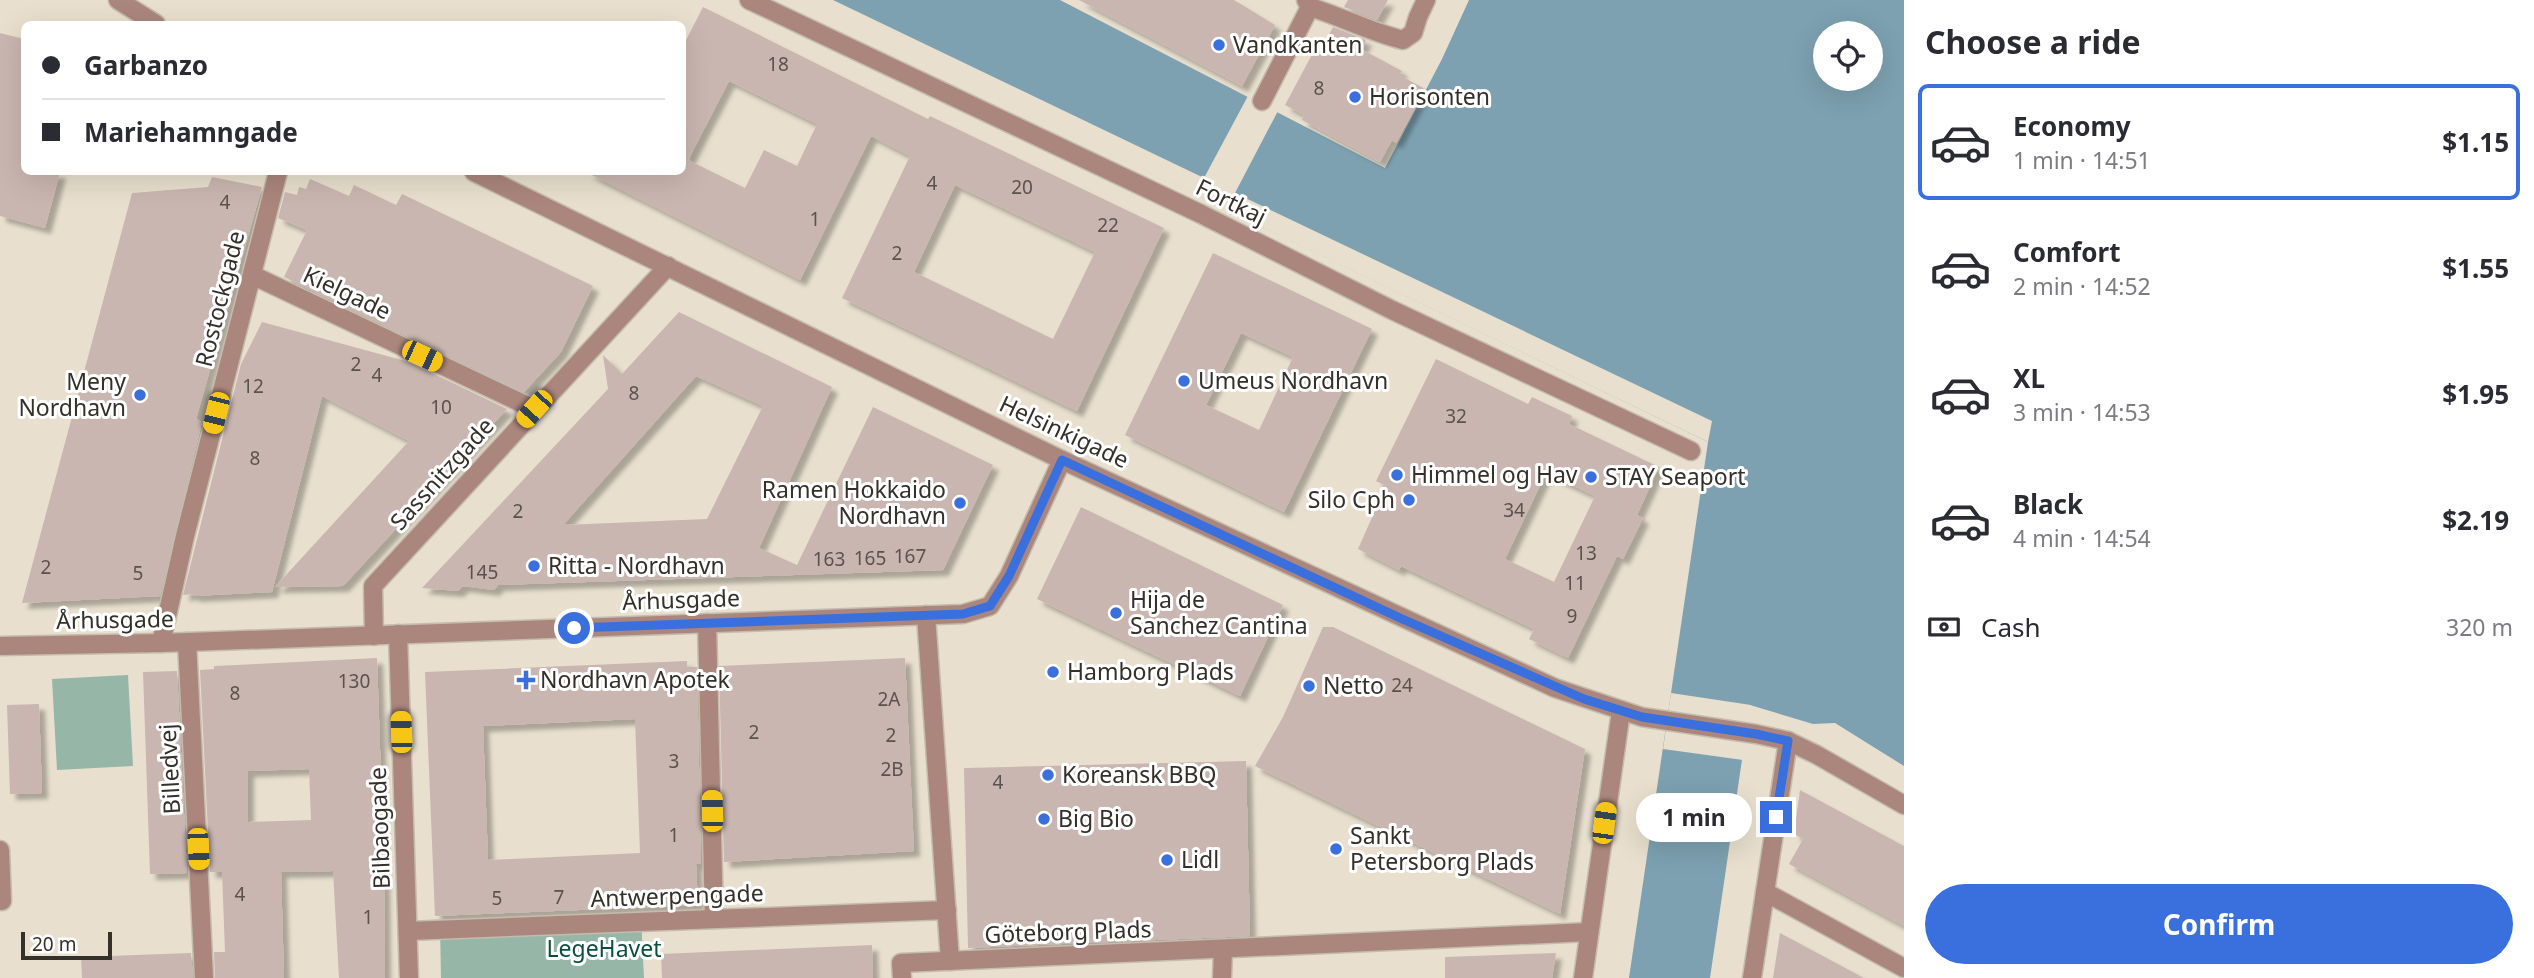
<!DOCTYPE html>
<meta charset="utf-8">
<style>
body{margin:0;font-family:"Noto Sans",sans-serif;background:#f7f7f7;color:#2b2b33;height:100vh;display:flex;flex-direction:column;font-size:26px;white-space:nowrap}
*{box-sizing:border-box;margin:0}
p{font-size:23px;color:#7c7c81}
.icon{flex:none;width:38px;height:38px;fill:none;stroke:currentColor;stroke-width:2;stroke-linecap:round;stroke-linejoin:round}
.map{position:relative;flex:1;overflow:hidden}
.panel{display:flex;flex-direction:column;background:#fff;width:630px}
.panel>*{flex:none}
.top-card{position:absolute;left:21px;top:21px;width:665px;height:154px;border-radius:10px;box-shadow:0 7px 28px #0002;display:grid;align-content:center;height:154px;padding:0 21px;background:#fff}
.fabs{position:absolute;left:1813px;top:21px;display:grid;gap:14px}
.fabs a{display:grid;place-items:center;width:70px;height:70px;border-radius:50%;background:#fff;box-shadow:0 7px 28px #0002;font-size:35px}
.scale{position:absolute;left:21px;bottom:18px;width:91px;box-sizing:border-box;padding-left:7px;border:4px solid #34302a;border-top:0;font-size:19px;line-height:24px;white-space:nowrap;color:#34302a;-webkit-text-stroke:5px #fff;paint-order:stroke}
.end{position:absolute;width:32px;height:32px;margin:-16px;border:9px solid #3a6fde;background:#fff;box-shadow:0 0 0 4px #fff}
.from{border-radius:50%}
.bubble{position:absolute;height:49px;border-radius:24px;background:#fff;box-shadow:0 7px 28px #0002;font-size:23px;font-weight:700;line-height:49px;text-align:center}
.car{position:absolute;width:21px;height:42px;margin:-21px -10px;border-radius:9px;box-shadow:0 0 5px 2px #0007;background:linear-gradient(#f5c518 24%,#345 0 40%,#f5c518 0 76%,#345 0 86%,#f5c518 0)}
.top-card b{display:flex;align-items:center;gap:24px;height:66px;font-size:26px}
.top-card b+b{border-top:2px solid #e1e1e2}
.top-card i{width:18px;height:18px;background:#2b2b33}
ul{padding:0;list-style:none}
li{display:flex;align-items:center;gap:21px;height:116px;margin:0 14px 10px;padding:0 7px;border:4px solid transparent;border-radius:10px}
li div{flex:1}
li b{display:block;font-size:26px}
li em{font-style:normal;font-weight:700}
li.selected{border-color:#3a6fde}
li>.icon{width:63px;height:63px;stroke-width:1.5}
h2{padding:0 21px;font-size:32px;line-height:84px}
.pay{display:flex;align-items:center;gap:18px;height:77px;padding:0 21px;font-size:26px}
.pay p{margin-inline-start:auto}
.cta{display:flex;gap:14px;margin-top:auto;padding:14px 21px}
.cta a{flex:1;height:80px;border-radius:42px;background:#3a6fde;color:#fff;font-size:28px;font-weight:700;line-height:80px;text-align:center}
main{display:flex;flex:1;min-height:0}
.map>svg:first-child{display:block}
</style>
<main>
<div class="map">
<svg width="1904" height="978" viewBox="0 0 1904 978">
<defs>
<filter id="shadow"><feDropShadow dx="6" dy="6" stdDeviation="2" flood-color="#0004"/></filter>
</defs>
<rect width="100%" height="100%" fill="#e8dfce"/>
<g fill="#96b7a7">
<polygon points="128,675 133,766 57,770 52,679"/>
<polygon points="641,918 644,978 441,978 440,925"/>
</g>
<path fill="#7da1b1" fill-rule="evenodd" d="M793,0H1060L1385,168L1442,59L1469,0H1904V766L1835,723L1813,724L1750,705L1710,978H1629L1708,442ZM1825,33H1871V79H1825Z"/>
<g fill="#e8dfce">
<polygon points="791,0 833,0 1204,178 1249,94 1279,109 1235,193 1712,421 1708,442"/>
<polygon points="1671,693 1751,705 1743,760 1663,749"/>
</g>
<g fill="#cab6b0" fill-rule="evenodd" filter="url(#shadow)">
<polygon points="1079,0 1234,0 1275,25 1242,86"/>
<polygon points="1348,0 1388,0 1377,20 1344,7"/>
<path d="M703,7L928,119L930,116L1164,228L1077,411L842,298L910,156L871,136L800,280L586,172H682V48ZM729,81L817,124L797,166L764,150L745,188L688,160ZM955,185L1095,252L1053,339L914,272Z"/>
<polygon points="1333,27 1366,40 1361,49 1402,71 1399,75 1425,89 1396,143 1392,140 1380,162 1302,120 1304,115 1285,105 1316,47 1321,50"/>
<polygon points="0,33 24,39 24,172 60,172 45,228 0,216"/>
<polygon points="212,177 262,187 196,419 202,422 160,596 22,603 132,193 208,187"/>
<polygon points="310,179 349,196 354,185 396,205 402,194 593,286 561,352 524,392 284,277 307,230 278,218 285,192 297,195 299,187 306,189"/>
<path d="M1213,253L1372,329L1284,512L1125,435ZM1241,333L1293,357L1259,430L1206,405Z"/>
<path d="M679,312L832,387L759,548L797,565L873,407L993,465L943,570L498,585L494,590L463,586L458,591L422,588L608,389L603,355L622,374ZM696,376L763,406L707,519L563,525Z"/>
<polygon points="262,322 409,362 507,409 343,586 275,587 409,441 322,396 272,592 193,596 194,594 183,595 241,364"/>
<path d="M1436,359L1528,404L1532,397L1572,416L1569,424L1659,467L1637,515L1643,518L1623,559L1617,556L1568,658L1529,639L1534,629L1401,566L1399,570L1358,549L1386,486L1376,481ZM1546,473L1595,496L1554,582L1505,559Z"/>
<polygon points="1081,507 1283,605 1240,696 1037,599"/>
<polygon points="1323,627 1333,627 1585,749 1560,914 1255,766 1283,717"/>
<path d="M377,658L384,868L385,978H339L333,871L281,872L284,978H215L214,952H225L222,872H210L200,670L214,669V666ZM309,769L311,820L248,822V771Z"/>
<polygon points="905,658 914,851 724,862 719,666"/>
<path d="M687,661V667H697L701,864H696L698,905L435,916L425,672ZM635,719L640,853L488,860L483,726Z"/>
<polygon points="177,671 187,873 150,874 143,672"/>
<polygon points="39,704 42,793 10,794 7,705"/>
<polygon points="1246,761 1250,936 968,948 964,768"/>
<polygon points="1800,790 1904,846 1904,926 1789,864 1803,839 1794,834"/>
<polygon points="1780,933 1864,978 1773,978"/>
<polygon points="872,945 873,978 662,978 661,954"/>
<polygon points="191,953 193,978 82,978 81,957"/>
<polygon points="1556,953 1552,978 1445,978 1445,957"/>
</g>
<g fill="none" stroke-linecap="round" stroke-linejoin="round">
<g stroke="#c4bcad" stroke-width="21">
<g id="minor">
<polyline points="118,0 156,24"/>
<polyline points="749,0 1201,214 1392,310 1691,451"/>
<path d="M1306,0L1310,7C1342,17 1370,32 1403,40L1413,33L1418,17L1426,0"/>
<polyline points="1262,101 1310,7"/>
<polyline points="474,172 1062,460 1555,688 1642,717 1756,734 1788,741 1817,755 1904,805"/>
<polyline points="252,275 534,409"/>
<polyline points="926,615 950,961"/>
<polyline points="707,623 714,919"/>
<polyline points="398,634 409,978"/>
<polyline points="374,636 373,586 668,266"/>
<polyline points="187,642 204,978"/>
<polyline points="161,643 185,536 278,172"/>
<polyline points="0,646 161,643 963,614 990,606 1009,576 1062,460"/>
<polyline points="0,850 2,901"/>
<polyline points="1765,892 1904,968"/>
<polyline points="408,931 947,910"/>
<polyline points="902,978 901,963 1589,932"/>
<polyline points="1222,978 1223,949"/>
<polyline points="1583,978 1621,711"/>
<polyline points="1752,978 1788,741"/>
</g>
</g>
<use href="#minor" stroke="#ab867d" stroke-width="18"/>
</g>
<g fill="none" stroke-linecap="round" stroke-linejoin="round">
<polyline stroke="#3a6fde" stroke-width="9" points="574,628 963,614 990,606 1009,576 1062,460 1400,618 1584,699 1642,717 1756,734 1788,741 1776,817"/>
</g>
<g fill="#3a6fde" stroke="#fff" stroke-width="2.5">
<circle cx="1219" cy="45" r="7"/>
<circle cx="1355" cy="97" r="7"/>
<circle cx="1184" cy="381" r="7"/>
<circle cx="140" cy="395" r="7"/>
<circle cx="1397" cy="475" r="7"/>
<circle cx="1591" cy="477" r="7"/>
<circle cx="1409" cy="500" r="7"/>
<circle cx="960" cy="503" r="7"/>
<circle cx="534" cy="566" r="7"/>
<circle cx="1116" cy="613" r="7"/>
<circle cx="1053" cy="672" r="7"/>
<path d="M522.5 669.5h7v7h7v7h-7v7h-7v-7h-7v-7h7z"/>
<circle cx="1309" cy="686" r="7"/>
<circle cx="1048" cy="775" r="7"/>
<circle cx="1044" cy="819" r="7"/>
<circle cx="1336" cy="849" r="7"/>
<circle cx="1167" cy="860" r="7"/>
</g>
<g text-anchor="middle" stroke-width="6" stroke-linejoin="round" paint-order="stroke">
<g font-size="19" fill="#5a524c">
<text x="778" y="71">18</text>
<text x="1319" y="95">8</text>
<text x="932" y="190">4</text>
<text x="1022" y="194">20</text>
<text x="225" y="209">4</text>
<text x="815" y="226">1</text>
<text x="1108" y="232">22</text>
<text x="897" y="260">2</text>
<text x="356" y="371">2</text>
<text x="377" y="382">4</text>
<text x="253" y="393">12</text>
<text x="634" y="400">8</text>
<text x="441" y="414">10</text>
<text x="1456" y="423">32</text>
<text x="255" y="465">8</text>
<text x="1514" y="517">34</text>
<text x="518" y="518">2</text>
<text x="1586" y="560">13</text>
<text x="910" y="563">167</text>
<text x="870" y="565">165</text>
<text x="829" y="566">163</text>
<text x="46" y="574">2</text>
<text x="482" y="579">145</text>
<text x="138" y="580">5</text>
<text x="1575" y="590">11</text>
<text x="1572" y="623">9</text>
<text x="354" y="688">130</text>
<text x="1402" y="692">24</text>
<text x="235" y="700">8</text>
<text x="889" y="706">2A</text>
<text x="754" y="739">2</text>
<text x="891" y="742">2</text>
<text x="674" y="768">3</text>
<text x="892" y="776">2B</text>
<text x="998" y="789">4</text>
<text x="674" y="842">1</text>
<text x="240" y="901">4</text>
<text x="559" y="904">7</text>
<text x="497" y="905">5</text>
<text x="368" y="924">1</text>
</g>
<g font-size="23" fill="#34302a" stroke="#fff" text-anchor="start">
<text x="1233" y="53">Vandkanten</text>
<text x="1369" y="105">Horisonten</text>
<text x="1198" y="389">Umeus Nordhavn</text>
<text x="126" y="390" text-anchor="end">Meny<tspan x="126" dy="26">Nordhavn</tspan></text>
<text x="1411" y="483">Himmel og Hav</text>
<text x="1605" y="485">STAY Seaport</text>
<text x="946" y="498" text-anchor="end">Ramen Hokkaido<tspan x="946" dy="26">Nordhavn</tspan></text>
<text x="1395" y="508" text-anchor="end">Silo Cph</text>
<text x="548" y="574">Ritta - Nordhavn</text>
<text x="1130" y="608">Hija de<tspan x="1130" dy="26">Sanchez Cantina</tspan></text>
<text x="1067" y="680">Hamborg Plads</text>
<text x="540" y="688">Nordhavn Apotek</text>
<text x="1323" y="694">Netto</text>
<text x="1062" y="783">Koreansk BBQ</text>
<text x="1058" y="827">Big Bio</text>
<text x="1350" y="844">Sankt<tspan x="1350" dy="26">Petersborg Plads</tspan></text>
<text x="1181" y="868">Lidl</text>
</g>
<g font-size="23" fill="#34302a" stroke="#fff">
<text transform="translate(1231 202) rotate(26)" y="8">Fortkaj</text>
<text transform="translate(347 293) rotate(25)" y="8">Kielgade</text>
<text transform="translate(220 299) rotate(-76)" y="8">Rostockgade</text>
<text transform="translate(1064 432) rotate(25)" y="8">Helsinkigade</text>
<text transform="translate(442 474) rotate(-48)" y="8">Sassnitzgade</text>
<text transform="translate(681 600) rotate(-2)" y="8">Århusgade</text>
<text transform="translate(115 620) rotate(-1)" y="8">Århusgade</text>
<text transform="translate(170 769) rotate(-93)" y="8">Billedvej</text>
<text transform="translate(380 828) rotate(-92)" y="8">Bilbaogade</text>
<text transform="translate(677 896) rotate(-2)" y="8">Antwerpengade</text>
<text transform="translate(1068 932) rotate(-2)" y="8">Göteborg Plads</text>
</g>
<g font-size="23" fill="#0b513a" stroke="#fff">
<text x="604" y="957">LegeHavet</text>
</g>
</g>
</svg>
<div class="fabs">
<a><svg class="icon" aria-label="locate" viewBox="0 0 24 24"><circle cx="12" cy="12" r="6"/><path d="M12 2v4M12 18v4M2 12h4M18 12h4"/></svg></a>
</div>
<div class="scale">20 m</div>
<i class="end from" style="left:574px;top:628px"></i>
<i class="end" style="left:1776px;top:817px"></i>
<div class="bubble" style="left:1636px;top:793px;width:116px">1 min</div>
<i class="car" style="left:422px;top:356px;rotate:115deg"></i>
<i class="car" style="left:534px;top:409px;rotate:222deg"></i>
<i class="car" style="left:216px;top:413px;rotate:194deg"></i>
<i class="car" style="left:401px;top:732px;rotate:358deg"></i>
<i class="car" style="left:712px;top:811px;rotate:359deg"></i>
<i class="car" style="left:1604px;top:823px;rotate:8deg"></i>
<i class="car" style="left:198px;top:849px;rotate:177deg"></i>
<div class="top-card">
<b><i class="from"></i>Garbanzo</b>
<b><i></i>Mariehamngade</b>
</div>
</div>
<section class="panel">
<h2>Choose a ride</h2>
<ul>
<li class="selected"><svg class="icon" aria-label="car" viewBox="0 0 24 24"><path d="M5 17H2v-5l4-1 3-4h7l3 4 3 1v5h-3M9 17h6M6 11h13"/><circle cx="7" cy="17" r="2"/><circle cx="17" cy="17" r="2"/></svg><div><b>Economy</b><p>1 min · 14:51</p></div><em>$1.15</em></li>
<li><svg class="icon" aria-label="car" viewBox="0 0 24 24"><path d="M5 17H2v-5l4-1 3-4h7l3 4 3 1v5h-3M9 17h6M6 11h13"/><circle cx="7" cy="17" r="2"/><circle cx="17" cy="17" r="2"/></svg><div><b>Comfort</b><p>2 min · 14:52</p></div><em>$1.55</em></li>
<li><svg class="icon" aria-label="car" viewBox="0 0 24 24"><path d="M5 17H2v-5l4-1 3-4h7l3 4 3 1v5h-3M9 17h6M6 11h13"/><circle cx="7" cy="17" r="2"/><circle cx="17" cy="17" r="2"/></svg><div><b>XL</b><p>3 min · 14:53</p></div><em>$1.95</em></li>
<li><svg class="icon" aria-label="car" viewBox="0 0 24 24"><path d="M5 17H2v-5l4-1 3-4h7l3 4 3 1v5h-3M9 17h6M6 11h13"/><circle cx="7" cy="17" r="2"/><circle cx="17" cy="17" r="2"/></svg><div><b>Black</b><p>4 min · 14:54</p></div><em>$2.19</em></li>
</ul>
<div class="pay"><svg class="icon" aria-label="cash" viewBox="0 0 24 24"><path d="M3 7h18v10H3z"/><circle cx="12" cy="12" r="2"/></svg>Cash<p>320 m</p></div>
<div class="cta"><a>Confirm</a></div>
</section>
</main>
